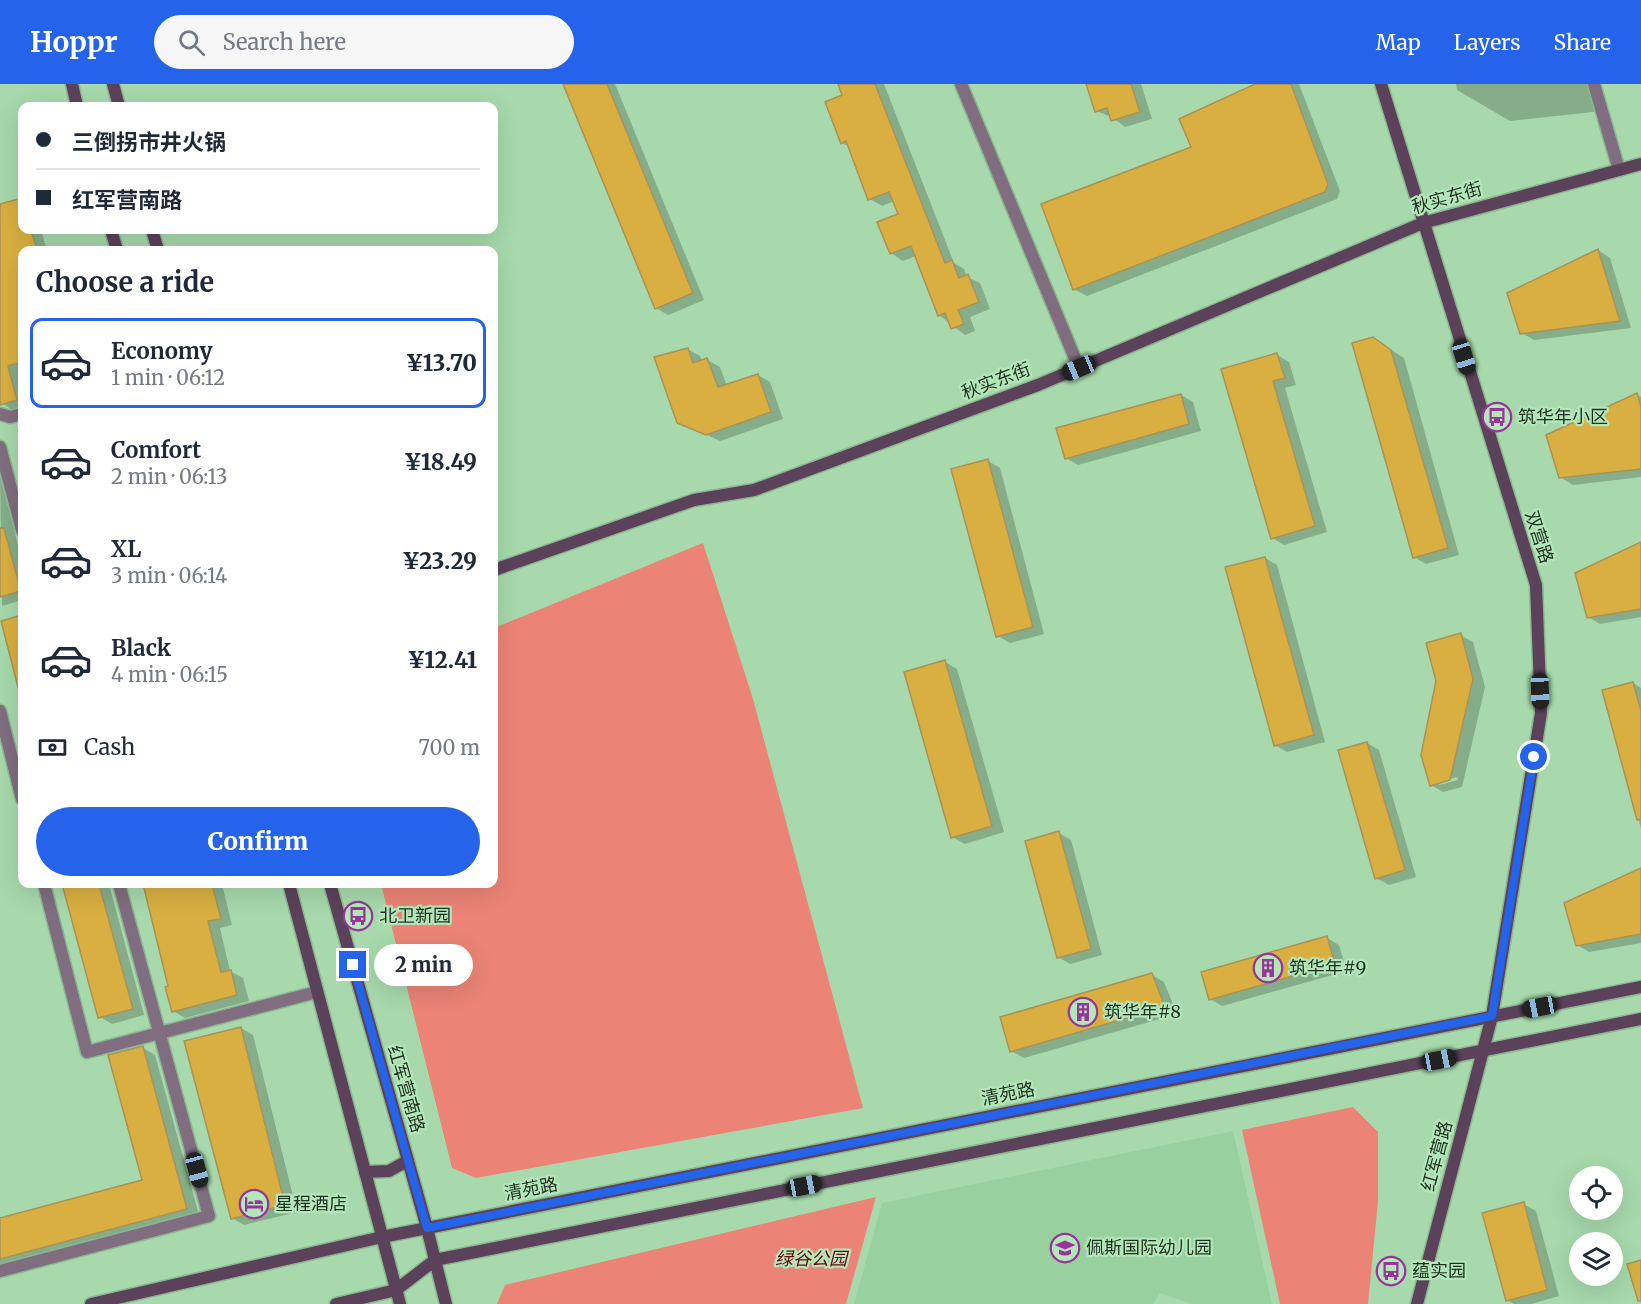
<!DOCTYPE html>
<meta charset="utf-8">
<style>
body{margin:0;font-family:Merriweather,"Noto Sans SC",serif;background:#f6f6f7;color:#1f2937;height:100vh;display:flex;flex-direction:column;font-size:22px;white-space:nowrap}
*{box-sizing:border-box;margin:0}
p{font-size:20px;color:#747a83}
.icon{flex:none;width:33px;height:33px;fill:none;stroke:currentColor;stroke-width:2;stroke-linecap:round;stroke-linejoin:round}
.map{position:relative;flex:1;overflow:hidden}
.details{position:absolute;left:18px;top:162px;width:480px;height:642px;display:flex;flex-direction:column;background:#fff;border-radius:12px;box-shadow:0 6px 24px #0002}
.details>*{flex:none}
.hud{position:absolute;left:18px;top:18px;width:480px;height:132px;border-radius:12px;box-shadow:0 6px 24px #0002;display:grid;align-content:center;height:132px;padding:0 18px;background:#fff}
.buttons{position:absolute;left:1569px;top:1082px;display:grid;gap:12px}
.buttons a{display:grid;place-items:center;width:54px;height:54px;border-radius:50%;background:#fff;box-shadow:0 6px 24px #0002;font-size:30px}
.end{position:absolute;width:27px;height:27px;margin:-14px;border:8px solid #2563eb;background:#fff;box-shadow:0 0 0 3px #fff}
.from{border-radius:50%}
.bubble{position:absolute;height:42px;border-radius:21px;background:#fff;box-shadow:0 6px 24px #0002;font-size:20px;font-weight:800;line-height:42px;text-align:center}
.car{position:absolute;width:18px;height:36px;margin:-18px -9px;border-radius:8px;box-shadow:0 0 4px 2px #0007;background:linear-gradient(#222 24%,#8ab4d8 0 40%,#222 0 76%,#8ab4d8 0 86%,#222 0)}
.hud b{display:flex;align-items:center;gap:21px;height:57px;font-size:22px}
.hud b+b{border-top:2px solid #e0e1e3}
.hud i{width:15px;height:15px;background:#1f2937}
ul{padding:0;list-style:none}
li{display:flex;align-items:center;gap:18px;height:90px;margin:0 12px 9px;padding:0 6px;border:3px solid transparent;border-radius:12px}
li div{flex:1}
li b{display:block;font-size:22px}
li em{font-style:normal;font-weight:800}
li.current{border-color:#2563eb}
li>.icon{width:54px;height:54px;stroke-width:1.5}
h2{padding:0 18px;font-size:27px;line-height:72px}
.pay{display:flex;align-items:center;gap:15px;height:66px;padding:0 18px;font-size:22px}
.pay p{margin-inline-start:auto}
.cta{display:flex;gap:12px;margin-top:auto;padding:12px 18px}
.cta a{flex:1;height:69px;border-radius:36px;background:#2563eb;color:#fff;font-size:24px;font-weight:800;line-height:69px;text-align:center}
header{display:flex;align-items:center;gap:36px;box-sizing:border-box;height:84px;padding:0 30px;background:#2563eb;color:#fff}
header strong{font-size:28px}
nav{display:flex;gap:33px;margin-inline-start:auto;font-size:21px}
.search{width:420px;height:54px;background:#f6f6f7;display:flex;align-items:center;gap:15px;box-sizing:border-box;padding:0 21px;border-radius:33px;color:#747a83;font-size:22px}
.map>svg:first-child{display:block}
</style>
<header>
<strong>Hoppr</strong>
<div class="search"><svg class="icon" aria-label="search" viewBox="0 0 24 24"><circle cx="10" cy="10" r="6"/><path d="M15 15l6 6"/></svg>Search here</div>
<nav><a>Map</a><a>Layers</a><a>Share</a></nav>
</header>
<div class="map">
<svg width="1641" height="1220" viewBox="0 0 1641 1220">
<rect width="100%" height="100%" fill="#a7d9ac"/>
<polygon fill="#98d19f" points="1233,1047 1272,1220 1192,1220 1160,1209 1153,1220 854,1220 882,1119"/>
<g fill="#eb8477">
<polygon points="703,459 753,615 863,1024 476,1094 452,1084 381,800 494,800 494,544"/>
<polygon points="1353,1023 1378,1048 1378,1117 1368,1220 1280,1220 1242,1046"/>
<polygon points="876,1113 846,1220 497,1220 505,1201"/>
</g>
<g fill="#0003" fill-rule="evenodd">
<polygon points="564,0 615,0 704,216 668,231 656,224"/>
<polygon points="840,0 884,0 954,179 964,185 967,193 980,199 990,225 970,233 975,247 965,251 939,231 916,172 903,177 891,169 900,131 894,117 882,122 870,115 850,63 842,59 844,12"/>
<polygon points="1088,0 1141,0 1152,35 1125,43 1112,33 1096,27"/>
<polygon points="1259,0 1299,0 1340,107 1337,115 1087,212 1074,205 1193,64"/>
<polygon points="1456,0 1595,0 1602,27 1510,37 1457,6"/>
<polygon points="22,115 22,146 41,146 47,166 22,166 22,288 20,288 22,325 13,327 0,317 0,121"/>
<polygon points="1598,166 1610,174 1631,244 1534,256 1522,249"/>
<polygon points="1385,262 1404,274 1459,471 1426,480 1414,473"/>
<polygon points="687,265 700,272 702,278 707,276 720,283 727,302 758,291 770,298 783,335 720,357 679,338"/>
<polygon points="1277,271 1289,278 1296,301 1285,304 1327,448 1284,461 1272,454 1223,286"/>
<polygon points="1181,311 1193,318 1201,347 1078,381 1066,374"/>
<polygon points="1637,311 1641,313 1641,393 1573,401 1560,393"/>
<polygon points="22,344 22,367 17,346"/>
<polygon points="988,377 1000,384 1044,550 1010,559 998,552"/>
<polygon points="0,392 22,476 22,516 2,522"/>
<polygon points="1641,459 1641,533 1600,540 1588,533"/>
<polygon points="1265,474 1277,481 1325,658 1287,668 1275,661"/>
<polygon points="22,532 22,613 3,538"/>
<path d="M1460,551L1473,558L1485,603L1462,703L1443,708L1431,701ZM1457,693L1458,696L1439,701V698Z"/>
<polygon points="945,578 957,585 1004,748 965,760 952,753"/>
<polygon points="1633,599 1641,604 1641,745 1604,607"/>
<polygon points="1367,659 1379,666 1416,793 1389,801 1376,794"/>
<polygon points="1059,749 1071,756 1102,871 1070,880 1058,873"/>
<polygon points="1641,786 1641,859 1589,868 1577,861"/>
<polygon points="63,800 109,800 144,931 112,940 100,933"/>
<polygon points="144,800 222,800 232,841 220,844 230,887 243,894 249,917 185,934 173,927 170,903"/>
<polygon points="1327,854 1339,861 1347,887 1222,922 1210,915"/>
<polygon points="1152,891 1164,898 1177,930 1024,974 1011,967"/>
<polygon points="241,944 253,951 297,1128 244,1141 232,1134"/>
<polygon points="143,964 155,971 199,1131 0,1185 0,1136 144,1097"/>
<polygon points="1523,1120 1536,1127 1559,1212 1531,1220 1514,1220 1507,1216"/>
</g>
<g fill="#d8af40" stroke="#a99258" stroke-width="1.5">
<polygon points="563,0 607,0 693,209 655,225"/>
<polygon points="838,0 875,0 945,179 952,176 959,194 968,190 979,218 958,226 964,240 951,245 945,229 938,232 911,162 890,170 877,138 898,130 889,108 868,116 846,57 841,60 825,18 842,11"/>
<polygon points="1086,0 1131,0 1140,28 1111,37 1107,24 1095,28"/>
<polygon points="1255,0 1291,0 1328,100 1325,108 1073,206 1041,120 1191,63 1179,35"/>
<polygon points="22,114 22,146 31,146 37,166 22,166 22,278 8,282 17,316 0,321 0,120"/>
<polygon points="1598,165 1620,237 1520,250 1507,209"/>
<polygon points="1373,253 1391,266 1448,464 1413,474 1352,259"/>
<polygon points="688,264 693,279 707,274 718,303 758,290 771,328 706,351 677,339 654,273"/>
<polygon points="1277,269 1285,294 1273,297 1315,442 1271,455 1221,285"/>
<polygon points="1637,309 1641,323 1641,385 1559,394 1546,351"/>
<polygon points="1181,310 1189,340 1065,375 1056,344"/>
<polygon points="988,375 1033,543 996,553 951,385"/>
<polygon points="0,444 4,444 21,507 0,513"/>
<polygon points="1641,458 1641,525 1587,534 1575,489"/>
<polygon points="1265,473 1314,651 1274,662 1225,483"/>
<polygon points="22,531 22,603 18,603 1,537"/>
<polygon points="1461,549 1473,595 1450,696 1430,702 1421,671 1436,597 1426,559"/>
<polygon points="945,576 992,742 951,754 904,588"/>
<polygon points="1633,598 1641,627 1641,735 1637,736 1602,606"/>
<polygon points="1367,658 1405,786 1375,795 1338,666"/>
<polygon points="1059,747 1091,865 1057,874 1025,757"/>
<polygon points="1641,784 1641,850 1576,862 1564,819"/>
<polygon points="62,800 99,800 133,925 98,934"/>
<polygon points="143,800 212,800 221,835 208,837 221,888 231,886 237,911 172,928 165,903 168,902"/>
<polygon points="1327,852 1335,880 1209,916 1201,888"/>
<polygon points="1152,889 1165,923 1010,968 1000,933"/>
<polygon points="241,943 285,1121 231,1135 184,957"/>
<polygon points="143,962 187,1125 0,1175 0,1134 142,1096 108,971"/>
<polygon points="1524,1118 1547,1206 1506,1217 1482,1129"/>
<polygon points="1641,1176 1641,1217 1638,1217 1627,1180"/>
</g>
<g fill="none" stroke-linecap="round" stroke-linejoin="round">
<g stroke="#8bb790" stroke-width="15">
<g id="street">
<polyline points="961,0 1079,284"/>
<polyline points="1594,0 1619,86"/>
<polyline points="0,330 10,333 22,330"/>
<polyline points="0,363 22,446"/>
<polyline points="0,627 22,715"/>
<polyline points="44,800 87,968 317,908"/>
<polyline points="0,1187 209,1132 119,800"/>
</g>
</g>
<g stroke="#8bb790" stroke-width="15">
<g id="secondary">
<polyline points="72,0 77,22"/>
<polyline points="113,0 119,22"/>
<polyline points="1381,0 1536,501 1541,629 1492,932 1417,1220"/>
<polyline points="111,146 117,166"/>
<polyline points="152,146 158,166"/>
<polyline points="494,486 694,416 754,406 1038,301 1423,139 1641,80"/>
<polyline points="289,800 400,1220"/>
<polyline points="330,800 427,1144 446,1220"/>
<polyline points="365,1088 389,1087 407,1077"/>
<polyline points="91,1220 382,1153 1641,903"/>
<polyline points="336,1220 396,1206 435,1176 1641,935"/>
</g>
</g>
<use href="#street" stroke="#806d7f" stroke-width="12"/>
<use href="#secondary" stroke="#5c415b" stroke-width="12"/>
</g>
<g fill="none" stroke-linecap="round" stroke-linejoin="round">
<polyline stroke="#2563eb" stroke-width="8" points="353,881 427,1144 1492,932 1534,673"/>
</g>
<defs>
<g id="bus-ring" transform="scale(1.5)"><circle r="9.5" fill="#b3e6b9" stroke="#993499" stroke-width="1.5"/><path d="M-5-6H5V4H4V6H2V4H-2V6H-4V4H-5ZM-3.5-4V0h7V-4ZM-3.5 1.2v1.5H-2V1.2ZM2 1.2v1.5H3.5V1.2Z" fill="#993499"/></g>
<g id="building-ring" transform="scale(1.5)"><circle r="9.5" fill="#b3e6b9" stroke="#993499" stroke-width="1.5"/><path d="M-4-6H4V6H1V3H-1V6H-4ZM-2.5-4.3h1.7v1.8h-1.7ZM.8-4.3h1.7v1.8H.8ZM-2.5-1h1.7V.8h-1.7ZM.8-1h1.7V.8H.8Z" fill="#993499"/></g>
<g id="hotel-ring" transform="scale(1.5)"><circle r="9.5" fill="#b3e6b9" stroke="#993499" stroke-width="1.5"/><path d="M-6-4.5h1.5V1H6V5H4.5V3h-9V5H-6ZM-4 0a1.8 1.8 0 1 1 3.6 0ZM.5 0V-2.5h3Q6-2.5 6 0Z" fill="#993499"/></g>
<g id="school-ring" transform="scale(1.5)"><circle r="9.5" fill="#b3e6b9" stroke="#993499" stroke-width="1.5"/><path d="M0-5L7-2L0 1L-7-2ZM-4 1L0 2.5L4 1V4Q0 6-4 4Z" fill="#993499"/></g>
</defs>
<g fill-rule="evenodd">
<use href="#bus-ring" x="1497" y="333"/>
<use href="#bus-ring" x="358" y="832"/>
<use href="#building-ring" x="1268" y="884"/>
<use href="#building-ring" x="1083" y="928"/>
<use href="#hotel-ring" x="254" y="1120"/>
<use href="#school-ring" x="1065" y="1164"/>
<use href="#bus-ring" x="1391" y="1187"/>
</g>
<g text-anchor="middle" stroke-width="4.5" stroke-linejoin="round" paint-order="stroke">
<g font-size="18" fill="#1d311f" stroke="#b3e6b9">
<text transform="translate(1447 114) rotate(-16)" y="6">秋实东街</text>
<text transform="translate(996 297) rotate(-21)" y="6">秋实东街</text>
<text transform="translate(1539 453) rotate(72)" y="6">双营路</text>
<text transform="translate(406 1005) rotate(74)" y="6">红军营南路</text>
<text transform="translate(1008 1010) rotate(-11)" y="6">清苑路</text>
<text transform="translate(1437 1072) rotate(-75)" y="6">红军营路</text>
<text transform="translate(531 1105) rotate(-11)" y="6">清苑路</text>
</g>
<g font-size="18" fill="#1d311f" stroke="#b3e6b9" text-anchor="start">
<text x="1518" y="339">筑华年小区</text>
<text x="379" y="838">北卫新园</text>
<text x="1289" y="890">筑华年#9</text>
<text x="1104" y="934">筑华年#8</text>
<text x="275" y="1126">星程酒店</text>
<text x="1086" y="1170">佩斯国际幼儿园</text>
<text x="1412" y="1193">蕴实园</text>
</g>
<g font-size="18" font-style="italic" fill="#6b0708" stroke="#b3e6b9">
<text x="811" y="1181">绿谷公园</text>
</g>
</g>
</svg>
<div class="buttons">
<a><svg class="icon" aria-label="locate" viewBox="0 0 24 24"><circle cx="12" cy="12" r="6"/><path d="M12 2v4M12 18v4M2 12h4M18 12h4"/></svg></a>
<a><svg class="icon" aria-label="layers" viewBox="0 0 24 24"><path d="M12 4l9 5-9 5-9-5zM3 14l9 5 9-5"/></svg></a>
</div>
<i class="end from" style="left:1534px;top:673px"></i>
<i class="end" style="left:353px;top:881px"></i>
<div class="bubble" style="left:374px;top:860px;width:99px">2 min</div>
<i class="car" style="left:1464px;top:273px;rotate:163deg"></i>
<i class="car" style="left:1079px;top:284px;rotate:247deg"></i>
<i class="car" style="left:1540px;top:607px;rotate:178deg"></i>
<i class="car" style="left:1540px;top:923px;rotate:259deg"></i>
<i class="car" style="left:1439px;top:976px;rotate:79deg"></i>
<i class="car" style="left:197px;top:1086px;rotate:165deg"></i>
<i class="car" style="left:804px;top:1102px;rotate:79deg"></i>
<div class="hud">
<b><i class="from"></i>三倒拐市井火锅</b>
<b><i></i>红军营南路</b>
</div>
<section class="details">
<h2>Choose a ride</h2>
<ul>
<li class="current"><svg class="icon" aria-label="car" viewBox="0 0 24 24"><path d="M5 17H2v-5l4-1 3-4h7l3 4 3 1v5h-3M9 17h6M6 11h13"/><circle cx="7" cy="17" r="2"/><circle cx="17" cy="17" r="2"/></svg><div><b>Economy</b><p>1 min · 06:12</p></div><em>¥13.70</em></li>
<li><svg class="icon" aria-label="car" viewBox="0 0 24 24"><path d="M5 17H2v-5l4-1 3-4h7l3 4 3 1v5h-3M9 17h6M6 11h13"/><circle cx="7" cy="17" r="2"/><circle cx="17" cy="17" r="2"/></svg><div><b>Comfort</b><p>2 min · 06:13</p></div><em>¥18.49</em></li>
<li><svg class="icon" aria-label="car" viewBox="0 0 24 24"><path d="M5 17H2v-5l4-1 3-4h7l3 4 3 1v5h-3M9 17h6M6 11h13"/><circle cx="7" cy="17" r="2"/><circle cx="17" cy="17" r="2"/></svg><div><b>XL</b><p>3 min · 06:14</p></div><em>¥23.29</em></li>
<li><svg class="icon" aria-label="car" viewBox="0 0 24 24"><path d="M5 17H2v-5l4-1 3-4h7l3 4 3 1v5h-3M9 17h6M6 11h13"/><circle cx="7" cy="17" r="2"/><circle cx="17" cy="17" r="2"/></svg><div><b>Black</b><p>4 min · 06:15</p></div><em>¥12.41</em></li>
</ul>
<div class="pay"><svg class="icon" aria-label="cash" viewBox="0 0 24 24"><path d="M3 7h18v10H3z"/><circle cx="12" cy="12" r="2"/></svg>Cash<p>700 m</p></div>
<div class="cta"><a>Confirm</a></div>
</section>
</div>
